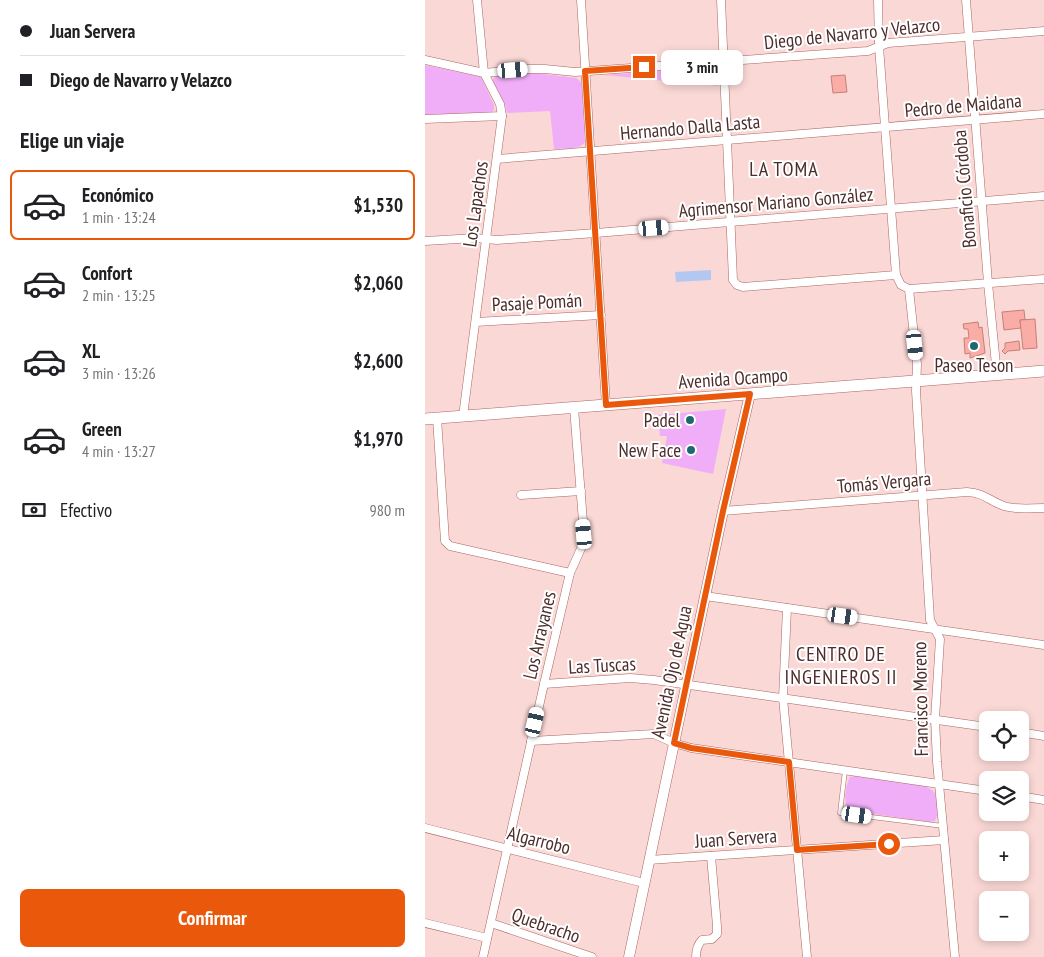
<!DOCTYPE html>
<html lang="es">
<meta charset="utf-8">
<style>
body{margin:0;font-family:"PT Sans Narrow",sans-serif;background:#f6f6f6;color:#202124;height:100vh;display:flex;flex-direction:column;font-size:19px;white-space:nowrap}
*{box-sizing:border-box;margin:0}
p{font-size:16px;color:#757577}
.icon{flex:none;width:28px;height:28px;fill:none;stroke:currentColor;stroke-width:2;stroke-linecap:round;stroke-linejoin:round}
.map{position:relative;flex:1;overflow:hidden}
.side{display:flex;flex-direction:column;background:#fff;width:425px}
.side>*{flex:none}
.banner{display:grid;align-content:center;height:110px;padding:0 20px;background:#fff}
.controls{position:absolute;left:554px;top:711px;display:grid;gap:10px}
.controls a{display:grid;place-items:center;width:50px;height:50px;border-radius:8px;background:#fff;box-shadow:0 2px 8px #0003;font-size:25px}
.end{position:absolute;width:22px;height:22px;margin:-11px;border:6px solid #ea580c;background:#fff;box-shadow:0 0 0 2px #fff}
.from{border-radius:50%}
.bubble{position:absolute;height:35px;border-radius:8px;background:#fff;box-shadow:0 2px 8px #0003;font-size:16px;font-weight:700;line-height:35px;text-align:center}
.car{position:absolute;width:15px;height:30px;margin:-15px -8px;border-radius:6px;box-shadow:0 0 4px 1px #0007;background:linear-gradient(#fff 24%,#345 0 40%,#fff 0 76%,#345 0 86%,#fff 0)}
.banner b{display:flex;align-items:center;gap:18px;height:48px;font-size:19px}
.banner b+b{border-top:1px solid #e0e0e0}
.banner i{width:12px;height:12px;background:#202124}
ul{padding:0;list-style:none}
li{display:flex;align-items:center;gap:15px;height:70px;margin:0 10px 8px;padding:0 10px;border:2px solid transparent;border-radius:8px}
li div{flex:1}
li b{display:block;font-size:19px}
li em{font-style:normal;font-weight:700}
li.current{border-color:#ea580c}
li>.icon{width:45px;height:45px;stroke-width:1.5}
h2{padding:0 20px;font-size:22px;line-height:60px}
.pay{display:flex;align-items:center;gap:12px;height:55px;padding:0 20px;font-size:19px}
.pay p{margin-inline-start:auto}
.button{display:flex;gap:10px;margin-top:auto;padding:10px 20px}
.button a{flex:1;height:58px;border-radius:8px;background:#ea580c;color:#fff;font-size:20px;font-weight:700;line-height:58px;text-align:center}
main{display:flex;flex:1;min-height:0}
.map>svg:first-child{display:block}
</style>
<main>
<section class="side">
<div class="banner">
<b><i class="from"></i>Juan Servera</b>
<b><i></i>Diego de Navarro y Velazco</b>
</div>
<h2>Elige un viaje</h2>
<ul>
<li class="current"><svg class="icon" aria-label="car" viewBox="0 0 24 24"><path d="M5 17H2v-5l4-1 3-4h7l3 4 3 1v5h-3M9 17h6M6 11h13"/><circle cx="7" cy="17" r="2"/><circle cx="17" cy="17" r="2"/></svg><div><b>Económico</b><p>1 min · 13:24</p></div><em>$1,530</em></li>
<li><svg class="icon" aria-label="car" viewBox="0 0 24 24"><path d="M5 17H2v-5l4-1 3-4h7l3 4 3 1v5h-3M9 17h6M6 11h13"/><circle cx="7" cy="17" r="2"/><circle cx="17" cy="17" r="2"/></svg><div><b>Confort</b><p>2 min · 13:25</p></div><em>$2,060</em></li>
<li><svg class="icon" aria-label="car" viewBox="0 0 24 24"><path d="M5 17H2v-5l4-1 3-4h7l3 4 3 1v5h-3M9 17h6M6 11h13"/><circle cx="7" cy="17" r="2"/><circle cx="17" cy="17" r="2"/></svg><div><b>XL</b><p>3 min · 13:26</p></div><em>$2,600</em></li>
<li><svg class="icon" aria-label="car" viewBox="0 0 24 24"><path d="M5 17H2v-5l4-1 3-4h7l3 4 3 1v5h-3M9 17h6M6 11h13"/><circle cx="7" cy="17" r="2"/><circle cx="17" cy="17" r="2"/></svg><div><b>Green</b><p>4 min · 13:27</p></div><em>$1,970</em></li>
</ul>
<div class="pay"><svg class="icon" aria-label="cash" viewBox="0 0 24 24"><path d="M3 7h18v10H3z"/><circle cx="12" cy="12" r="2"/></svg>Efectivo<p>980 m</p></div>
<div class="button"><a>Confirmar</a></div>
</section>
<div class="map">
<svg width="619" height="957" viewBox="0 0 619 957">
<rect width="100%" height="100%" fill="#fad8d5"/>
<g fill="#f1aef8">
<polygon points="0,65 56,77 69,105 69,110 65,113 0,115"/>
<polygon points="288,67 293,68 294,72 294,86 179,75"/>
<path d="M106,73L118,74L151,78L155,81L157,85L160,142C153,151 139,148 129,149L125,111L82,113L80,105L68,82V79L71,76Z"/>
<polygon points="301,409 288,474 237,463 242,436 235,436 233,415"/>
<path d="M430,776L500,786C503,788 506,789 508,791C514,797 514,814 510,821L505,822L427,811L422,809C419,799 420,787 425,777Z"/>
</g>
<polygon fill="#b3c8f0" points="286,270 286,280 251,282 250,272"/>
<g fill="#faada7" stroke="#c87e79">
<polygon points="420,75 422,92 408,93 406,76"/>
<polygon points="599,310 600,320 595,320 596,328 579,330 577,312"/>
<polygon points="610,319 612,348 598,349 595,320"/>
<polygon points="553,322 554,328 557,327 560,353 545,358 545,353 540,354 539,338 544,338 543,329 539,329 538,324"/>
<polygon points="594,341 595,350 583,351 580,354 577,351 580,348 580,343"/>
</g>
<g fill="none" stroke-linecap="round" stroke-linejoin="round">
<g stroke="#ad6561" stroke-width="5">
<polyline id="service" points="420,770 415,813 518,826"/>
</g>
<g stroke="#ad6561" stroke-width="9">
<g id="minor">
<polyline points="156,0 181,405"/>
<polyline points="296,0 308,280 312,285 318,287 471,275"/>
<polyline points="453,0 454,46 471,275 476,285 484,289 619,279"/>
<polyline points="541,0 563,283 572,375"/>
<polyline points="0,60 59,73 103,69 120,69 150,72 443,51 463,43 619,31"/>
<polyline points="0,119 77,116"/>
<polyline points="72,159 619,114"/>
<polyline points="0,241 50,238 72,240 171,233 619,196"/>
<polyline points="484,289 492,364 491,391 505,620 515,639 510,719 512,762 530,957"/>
<polyline points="51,322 176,315"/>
<polyline points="38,416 77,116 75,104 59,73 52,0"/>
<polyline points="12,418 20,541 25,546 145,573"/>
<polyline points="96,495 156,491"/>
<path d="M298,511L542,492C560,493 564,501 579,506C591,510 606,508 619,508"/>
<polyline points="280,596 619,645"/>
<polyline points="362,608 358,698 382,957"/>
<polyline points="119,684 205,678 229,680 562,727"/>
<polyline points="595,732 619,736"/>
<polyline points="106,741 229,734 249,743 266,748 562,791"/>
<polyline points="595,796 619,800"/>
<polyline points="0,828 219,883"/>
<polyline points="224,860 519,840"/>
<polyline points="0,923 62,938"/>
<polyline points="66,923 167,957"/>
<polyline points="58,957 119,684 145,573 158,544 159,534 149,408"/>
<path d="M271,957C271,950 272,945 277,940L287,939L292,934V926L286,856"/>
</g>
</g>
<g stroke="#ad6561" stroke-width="11">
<polyline id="secondary" points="204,957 298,511 325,394"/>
</g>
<g stroke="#ad6561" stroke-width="12">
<polyline id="primary" points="0,419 619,371"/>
</g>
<use href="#service" stroke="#fff" stroke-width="4"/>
<use href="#minor" stroke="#fff" stroke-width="8"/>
<use href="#secondary" stroke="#fff" stroke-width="10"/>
<use href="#primary" stroke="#fff" stroke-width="11"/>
</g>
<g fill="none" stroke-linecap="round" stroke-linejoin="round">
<polyline stroke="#ea580c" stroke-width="6" points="219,67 160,71 181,405 325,394 298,511 249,743 266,748 364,762 372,850 464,844"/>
</g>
<g fill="#1d6970" stroke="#fff" stroke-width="2">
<circle cx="549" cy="346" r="5"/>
<circle cx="265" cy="420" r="5"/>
<circle cx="266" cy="450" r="5"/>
</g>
<g text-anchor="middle" stroke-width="4" stroke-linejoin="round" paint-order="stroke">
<g font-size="19" fill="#4c2d2b" stroke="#fff">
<text transform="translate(427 33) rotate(-6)" y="7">Diego de Navarro y Velazco</text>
<text transform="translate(538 105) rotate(-5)" y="7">Pedro de Maidana</text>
<text transform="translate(265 127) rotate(-5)" y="7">Hernando Dalla Lasta</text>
<text transform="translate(539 189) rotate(-95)" y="7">Bonaficio Córdoba</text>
<text transform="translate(351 202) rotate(-5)" y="7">Agrimensor Mariano González</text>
<text transform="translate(50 204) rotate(-82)" y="7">Los Lapachos</text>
<text transform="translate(112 302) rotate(-3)" y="7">Pasaje Pomán</text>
<text transform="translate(308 378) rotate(-4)" y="7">Avenida Ocampo</text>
<text transform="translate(459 482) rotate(-5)" y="7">Tomás Vergara</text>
<text transform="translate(114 635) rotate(-77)" y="7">Los Arrayanes</text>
<text transform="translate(177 665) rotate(-3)" y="7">Las Tuscas</text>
<text transform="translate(246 672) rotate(-78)" y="7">Avenida Ojo de Agua</text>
<text transform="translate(495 699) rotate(-91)" y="7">Francisco Moreno</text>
<text transform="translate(311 838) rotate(-4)" y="7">Juan Servera</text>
<text transform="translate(114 840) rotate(14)" y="7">Algarrobo</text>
<text transform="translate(121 925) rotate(19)" y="7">Quebracho</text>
</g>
<g font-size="19" fill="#4c2d2b" stroke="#fff" text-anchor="end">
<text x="549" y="372" text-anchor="middle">Paseo Teson</text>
<text x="255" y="427">Padel</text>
<text x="256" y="457">New Face</text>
</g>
<g font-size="20" letter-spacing="1" fill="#4c2d2b" stroke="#fff">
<text x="359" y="176">LA TOMA</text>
<text x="416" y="661">CENTRO DE<tspan x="416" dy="23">INGENIEROS II</tspan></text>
</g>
</g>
</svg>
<div class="controls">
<a><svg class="icon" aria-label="locate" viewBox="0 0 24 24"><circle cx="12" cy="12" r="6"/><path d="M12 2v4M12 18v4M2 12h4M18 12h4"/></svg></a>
<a><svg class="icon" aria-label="layers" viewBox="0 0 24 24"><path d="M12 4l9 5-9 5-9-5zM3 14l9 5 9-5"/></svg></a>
<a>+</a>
<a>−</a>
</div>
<i class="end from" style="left:464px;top:844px"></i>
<i class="end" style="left:219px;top:67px"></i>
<div class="bubble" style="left:236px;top:50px;width:82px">3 min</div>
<i class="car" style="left:88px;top:70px;rotate:85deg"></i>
<i class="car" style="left:229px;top:228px;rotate:85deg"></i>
<i class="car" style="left:490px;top:345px;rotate:174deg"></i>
<i class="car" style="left:159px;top:534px;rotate:355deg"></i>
<i class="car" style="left:418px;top:616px;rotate:98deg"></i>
<i class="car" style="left:110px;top:722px;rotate:13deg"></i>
<i class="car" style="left:432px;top:815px;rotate:98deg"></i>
</div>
</main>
